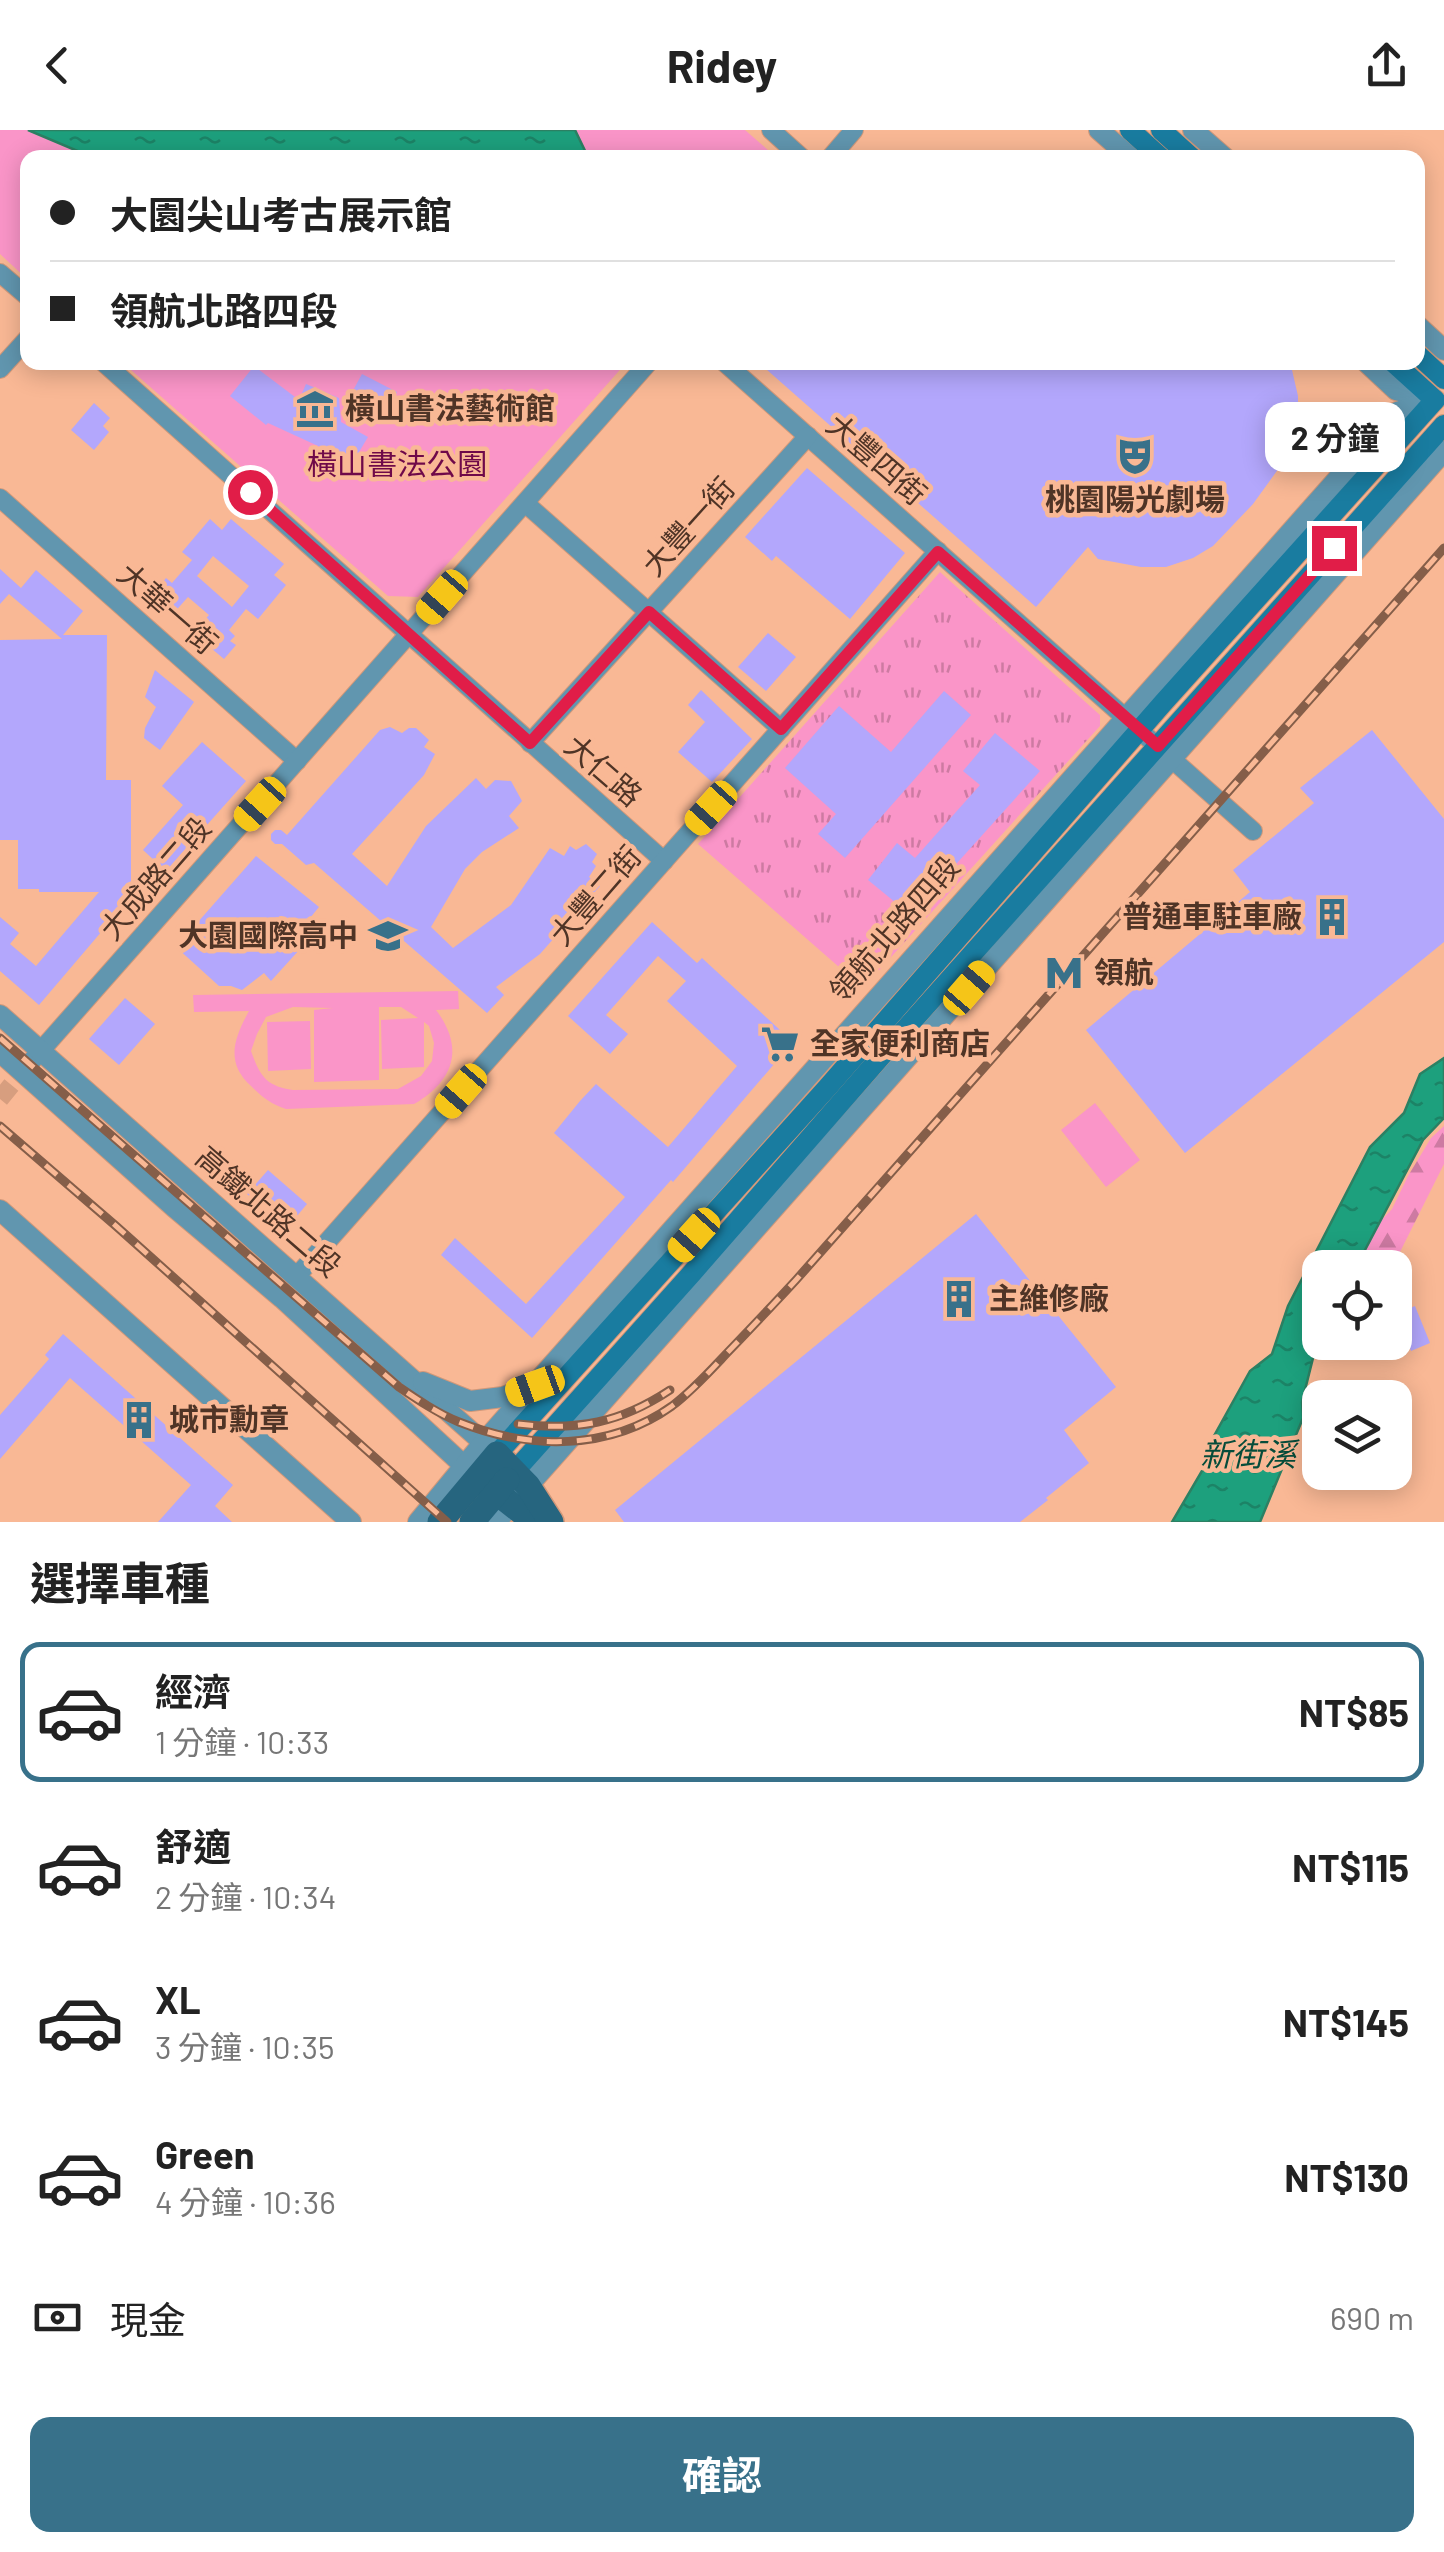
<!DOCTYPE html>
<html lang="zh-TW">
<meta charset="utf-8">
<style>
body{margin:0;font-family:Barlow,"Noto Sans TC",sans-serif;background:#f6f6f6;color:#222;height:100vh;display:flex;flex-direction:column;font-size:38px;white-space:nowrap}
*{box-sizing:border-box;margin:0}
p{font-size:32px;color:#767676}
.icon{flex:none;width:55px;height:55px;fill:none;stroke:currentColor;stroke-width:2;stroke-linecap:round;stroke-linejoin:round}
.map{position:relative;height:1392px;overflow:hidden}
.side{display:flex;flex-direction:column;background:#fff;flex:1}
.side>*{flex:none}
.hud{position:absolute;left:20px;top:20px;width:1405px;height:220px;border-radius:20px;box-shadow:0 5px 25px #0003;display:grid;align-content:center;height:220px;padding:0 30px;background:#fff}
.fabs{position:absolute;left:1302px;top:1120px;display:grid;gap:20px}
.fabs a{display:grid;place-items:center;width:110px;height:110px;border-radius:20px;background:#fff;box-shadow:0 5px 25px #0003;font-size:50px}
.end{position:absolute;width:45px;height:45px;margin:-22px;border:12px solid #e11d48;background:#fff;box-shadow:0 0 0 5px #fff}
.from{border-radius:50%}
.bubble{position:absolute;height:70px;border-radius:20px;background:#fff;box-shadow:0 5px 25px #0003;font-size:32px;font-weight:700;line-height:70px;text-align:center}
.car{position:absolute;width:30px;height:60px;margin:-30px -15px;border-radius:12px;box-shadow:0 0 8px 2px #0007;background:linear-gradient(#f5c518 24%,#345 0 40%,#f5c518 0 76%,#345 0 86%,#f5c518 0)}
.hud b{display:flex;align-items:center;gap:35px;height:95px;font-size:38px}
.hud b+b{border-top:2px solid #e0e0e0}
.hud i{width:25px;height:25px;background:#222}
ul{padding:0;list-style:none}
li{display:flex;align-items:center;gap:30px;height:140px;margin:0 20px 15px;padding:0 10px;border:5px solid transparent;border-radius:20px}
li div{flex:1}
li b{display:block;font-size:38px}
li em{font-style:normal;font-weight:700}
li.on{border-color:#38718a}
li>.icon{width:90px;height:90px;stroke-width:1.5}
h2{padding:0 30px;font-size:45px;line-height:120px}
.pay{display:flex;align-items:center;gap:25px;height:110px;padding:0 30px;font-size:38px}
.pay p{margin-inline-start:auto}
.primary-button{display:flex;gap:20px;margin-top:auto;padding:20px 30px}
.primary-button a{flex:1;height:115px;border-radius:20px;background:#38718a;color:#fff;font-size:40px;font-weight:700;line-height:115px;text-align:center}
header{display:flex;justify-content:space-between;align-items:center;height:130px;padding:0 30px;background:#fff;font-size:45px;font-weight:700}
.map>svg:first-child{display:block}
</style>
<header><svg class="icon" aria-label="back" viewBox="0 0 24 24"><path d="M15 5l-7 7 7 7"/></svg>Ridey<svg class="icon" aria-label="share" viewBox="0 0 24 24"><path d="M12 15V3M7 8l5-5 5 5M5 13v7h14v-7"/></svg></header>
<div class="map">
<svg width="1444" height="1392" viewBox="0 0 1444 1392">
<defs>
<pattern id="grass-tufts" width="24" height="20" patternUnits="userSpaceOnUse" patternTransform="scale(2.5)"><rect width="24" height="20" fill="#fa95c8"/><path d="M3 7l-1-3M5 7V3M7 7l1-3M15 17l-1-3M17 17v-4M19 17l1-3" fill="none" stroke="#cd7aa2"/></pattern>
<pattern id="forest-firs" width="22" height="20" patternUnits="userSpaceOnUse" patternTransform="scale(2.5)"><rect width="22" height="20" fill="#fa95c8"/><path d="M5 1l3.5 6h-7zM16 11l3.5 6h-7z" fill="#cd7aa2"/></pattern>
<pattern id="water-ripples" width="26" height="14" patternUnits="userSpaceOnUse" patternTransform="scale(2.5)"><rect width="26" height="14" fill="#1da07d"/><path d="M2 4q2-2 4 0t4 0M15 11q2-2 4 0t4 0" fill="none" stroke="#1c8366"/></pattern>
</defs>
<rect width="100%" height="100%" fill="#f9b895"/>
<polygon fill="url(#grass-tufts)" points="940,442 1100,585 1100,596 863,858 698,714"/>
<polygon fill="url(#forest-firs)" points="1444,996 1444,1034 1399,1124 1381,1137 1360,1134 1371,1101 1392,1079 1408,1046 1431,1008"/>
<g fill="#fa95c8" fill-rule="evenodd">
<polygon points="0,0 745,0 776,27 28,28 27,149 0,124"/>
<polygon points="123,233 626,233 418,467 388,466"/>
<path d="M458,861L459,879L436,880C465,918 454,951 414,974L286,979C271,974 262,967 251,956C225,933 234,908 249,881L194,882L193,865ZM293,877L333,878L314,880V952L379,950V877H401L418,888L381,890L382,939L424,937V892L429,896L434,913L432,931L421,946L398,959L293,960C266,956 260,946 251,921L257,904L266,887Z"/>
<polygon points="310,891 311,939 268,941 267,892"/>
<polygon points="1095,973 1140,1030 1106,1057 1061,1000"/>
</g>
<g fill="url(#water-ripples)" stroke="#2c8063" stroke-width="2.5">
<polygon points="28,0 575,0 588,27 94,28"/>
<polygon points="1444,928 1444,988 1423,1010 1356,1137 1320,1138 1320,1200 1302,1272 1303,1288 1260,1392 1172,1392 1209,1329 1214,1306 1250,1241 1272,1224 1288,1176 1370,1017 1404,983 1420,944"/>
</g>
<g fill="#b3a7fc" fill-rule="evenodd">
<polygon points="758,232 878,232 884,238 890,232 1287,232 1292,240 1298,266 1298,286 1292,314 1279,338 1253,374 1213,416 1193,428 1166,437 1141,437 1098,429 1088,417 1036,477"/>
<polygon points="254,236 299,270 306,254 339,268 341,292 368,307 353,332 268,293 266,295 230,266"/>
<polygon points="362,244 397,262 387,286 350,266"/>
<polygon points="94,273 110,288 103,296 109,302 94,320 71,300"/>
<polygon points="807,338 905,423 850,489 776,426 772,431 745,407"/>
<path d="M210,389L222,400L231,389L284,434L274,445L286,455L258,489L246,479L229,500L235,506L230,511L236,515L224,529L193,503L209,485L188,467L172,485L145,461L156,448L162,453L166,448L172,453L192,430L182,422ZM213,426L249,456L232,477L197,446Z"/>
<polygon points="0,439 21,458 36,440 83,481 63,505 107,505 106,650 131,650 131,767 39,875 0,841 0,787 19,803 10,814 36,836 99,762 39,762 39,759 18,759 18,710 0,710 0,510 62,509 9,464 0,474"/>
<polygon points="768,503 796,527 766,561 738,537"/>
<polygon points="155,540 194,572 160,620 144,608 145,598 156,577 145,567"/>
<polygon points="701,560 752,609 712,652 678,622 705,592 688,575"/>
<polygon points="944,561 971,585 845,728 818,704 836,684 785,638 839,576 891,622"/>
<polygon points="390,597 402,603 409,598 416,598 429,610 424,617 435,624 424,645 352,724 387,756 426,696 476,648 486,659 495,650 511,651 522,671 509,686 519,698 482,722 465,739 431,797 453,818 511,775 550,718 564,726 570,716 576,720 586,714 597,724 592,732 596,736 589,747 600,756 540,824 496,857 504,865 487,883 314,733 306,735 282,714 275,714 271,710 271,704 275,700 281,700 287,705 380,600"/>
<polygon points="1372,600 1444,689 1444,812 1185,1023 1086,900 1250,762 1233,740 1314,673 1300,658"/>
<polygon points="995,603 1040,641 939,753 912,786 868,750 897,713 915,728 980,655 963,641"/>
<polygon points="202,612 246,651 166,741 143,720 183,675 162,656"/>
<polygon points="256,726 319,777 310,788 320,797 271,851 264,843 242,860 231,856 219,856 176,817"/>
<polygon points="652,792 697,833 702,828 793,912 673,1052 671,1050 532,1208 441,1125 455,1108 526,1174 625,1067 554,1003 580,971 596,954 668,1017 737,936 667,871 686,851 658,826 606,885 628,904 610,924 568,886"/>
<polygon points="125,868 155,894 119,935 89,909"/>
<polygon points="268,1040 307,1074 286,1099 247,1064"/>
<polygon points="976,1084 1116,1257 1064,1300 1089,1333 1046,1368 1048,1370 1020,1392 624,1392 615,1380"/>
<polygon points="1415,1176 1430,1213 1411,1221 1396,1184"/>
<polygon points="63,1204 233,1355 215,1376 232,1392 158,1392 191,1355 70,1248 0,1329 0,1285 49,1229 45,1225"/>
</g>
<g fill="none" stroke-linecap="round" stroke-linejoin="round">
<polyline stroke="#d79e7f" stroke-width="18" stroke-dasharray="18 9" stroke-linecap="butt" points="0,969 22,942"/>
<g stroke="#d0987a" stroke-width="20">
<g id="minor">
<polyline points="771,0 802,28"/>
<polyline points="830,28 854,0"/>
<polyline points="0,143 28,167"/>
<polyline points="103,232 664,731"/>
<polyline points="724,232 1253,701"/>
<polyline points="0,239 28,208"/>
<polyline points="0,368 297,631"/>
<polyline points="525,373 781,599"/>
<polyline points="530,613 808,306"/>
<polyline points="22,942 649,232"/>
<polyline points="296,1147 938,421"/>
</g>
</g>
<g stroke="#d0987a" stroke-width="22">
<g id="tertiary">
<polyline points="1099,0 1131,28"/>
<polyline points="1193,0 1225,28"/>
<polyline points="1418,196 1444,220"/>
<polyline points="1366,232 1396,260 1432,269"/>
<polyline points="0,885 493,1321"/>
<polyline points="0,922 174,1077 282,1168 472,1343"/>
<polyline points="0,1080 351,1392"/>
<polyline points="423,1252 470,1271 503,1267 533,1256"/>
<polyline points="418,1392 484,1312 1397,282 1435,270"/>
<polyline points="496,1392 1444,321"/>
</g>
</g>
<g stroke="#d0987a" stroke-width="22">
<g id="secondary">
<polyline points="1130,0 1161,28"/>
<polyline points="1161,0 1192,28"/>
<polyline points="1418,225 1444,249"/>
<polyline points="497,1324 827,958 1163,573 1435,270 1393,232"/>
<polyline points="514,1342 692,1143 891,915 1444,295"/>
</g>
</g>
<g stroke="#d0987a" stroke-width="28">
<g id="primary">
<polyline points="478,1348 524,1384 531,1392"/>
<polyline points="440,1392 497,1324 528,1356 551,1392"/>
<polyline points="472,1392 507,1350"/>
</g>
</g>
<use href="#minor" stroke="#6196af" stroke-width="18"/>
<use href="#tertiary" stroke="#6196af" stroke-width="20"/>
<use href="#secondary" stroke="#197ca0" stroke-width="20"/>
<use href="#primary" stroke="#26657f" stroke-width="25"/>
<g stroke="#855e49" stroke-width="9">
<g id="rail">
<path d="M0,908L399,1257C418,1270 437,1283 459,1292C529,1320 609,1321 672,1276C692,1261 710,1241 727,1223C750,1199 773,1175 796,1150L1444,418"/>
<polyline points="0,996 116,1096 447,1392"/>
<path d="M518,1294C578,1301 620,1293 670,1260"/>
</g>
</g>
<use href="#rail" stroke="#f9b895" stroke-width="5" stroke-dasharray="15" stroke-linecap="butt"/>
</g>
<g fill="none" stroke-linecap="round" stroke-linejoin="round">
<polyline stroke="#e11d48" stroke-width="12" points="250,362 530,613 649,482 781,599 938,422 1158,616 1334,418"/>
</g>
<defs>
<g id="museum-bare" transform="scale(3)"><path d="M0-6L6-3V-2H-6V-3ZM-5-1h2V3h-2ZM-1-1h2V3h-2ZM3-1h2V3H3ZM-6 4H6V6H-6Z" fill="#38718a" stroke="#f9b895" stroke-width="2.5" paint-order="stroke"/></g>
<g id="theatre-bare" transform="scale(3)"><path d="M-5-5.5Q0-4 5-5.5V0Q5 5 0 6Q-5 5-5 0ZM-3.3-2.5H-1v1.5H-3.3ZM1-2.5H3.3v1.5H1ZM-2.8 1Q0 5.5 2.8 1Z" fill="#38718a" stroke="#f9b895" stroke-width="2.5" paint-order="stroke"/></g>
<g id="building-bare" transform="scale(3)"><path d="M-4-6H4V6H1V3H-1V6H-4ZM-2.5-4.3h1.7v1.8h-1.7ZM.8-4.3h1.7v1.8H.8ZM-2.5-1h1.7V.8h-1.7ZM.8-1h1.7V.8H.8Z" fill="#38718a" stroke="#f9b895" stroke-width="2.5" paint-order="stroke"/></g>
<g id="school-bare" transform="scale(3)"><path d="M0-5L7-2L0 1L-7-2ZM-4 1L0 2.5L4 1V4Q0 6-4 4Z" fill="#38718a" stroke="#f9b895" stroke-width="2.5" paint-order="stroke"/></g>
<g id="metro-bare" transform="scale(3)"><path d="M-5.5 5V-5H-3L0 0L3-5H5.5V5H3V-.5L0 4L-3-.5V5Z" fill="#38718a" stroke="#f9b895" stroke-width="2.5" paint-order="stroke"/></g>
<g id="supermarket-bare" transform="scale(3)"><path d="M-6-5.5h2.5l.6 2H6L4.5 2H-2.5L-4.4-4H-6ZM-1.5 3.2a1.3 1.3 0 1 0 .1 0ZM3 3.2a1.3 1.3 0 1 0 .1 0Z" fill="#38718a" stroke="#f9b895" stroke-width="2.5" paint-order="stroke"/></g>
</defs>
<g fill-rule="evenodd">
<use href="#museum-bare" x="315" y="279"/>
<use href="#theatre-bare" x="1135" y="326"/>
<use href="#building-bare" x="1332" y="787"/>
<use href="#school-bare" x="388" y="806"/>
<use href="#metro-bare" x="1064" y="843"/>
<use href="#supermarket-bare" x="780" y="914"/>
<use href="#building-bare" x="959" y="1169"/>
<use href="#building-bare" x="139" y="1290"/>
</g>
<g text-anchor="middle" stroke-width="9" stroke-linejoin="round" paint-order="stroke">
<g font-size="30" font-weight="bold" fill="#4f3426" stroke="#f9b895" text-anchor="start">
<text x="345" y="289">橫山書法藝術館</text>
<text x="1135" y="380" text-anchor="middle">桃園陽光劇場</text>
<text x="1302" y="797" text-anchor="end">普通車駐車廠</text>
<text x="358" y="816" text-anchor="end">大園國際高中</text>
<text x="1094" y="853">領航</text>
<text x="810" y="924">全家便利商店</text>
<text x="989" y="1179">主維修廠</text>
<text x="169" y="1300">城市勳章</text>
</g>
<g font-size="30" fill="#4f3426" stroke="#f9b895">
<text transform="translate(876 330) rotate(41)" y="10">大豐四街</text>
<text transform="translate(689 397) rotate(-48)" y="10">大豐一街</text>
<text transform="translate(167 479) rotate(41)" y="10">大華一街</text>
<text transform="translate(603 641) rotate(41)" y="10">大仁路</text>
<text transform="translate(156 749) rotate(-49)" y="10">大成路二段</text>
<text transform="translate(596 766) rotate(-49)" y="10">大豐二街</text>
<text transform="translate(895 799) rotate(-49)" y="10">領航北路四段</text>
<text transform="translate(268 1082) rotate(41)" y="10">高鐵北路二段</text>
</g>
<g font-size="30" fill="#6f0949" stroke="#f9b895">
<text x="397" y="345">橫山書法公園</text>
</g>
<g font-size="32" font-style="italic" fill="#064c3a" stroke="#f9b895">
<text x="1248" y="1336">新街溪</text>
</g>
</g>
</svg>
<div class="fabs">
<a><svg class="icon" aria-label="locate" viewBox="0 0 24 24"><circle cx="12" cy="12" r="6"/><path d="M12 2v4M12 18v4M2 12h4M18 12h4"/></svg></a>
<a><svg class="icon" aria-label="layers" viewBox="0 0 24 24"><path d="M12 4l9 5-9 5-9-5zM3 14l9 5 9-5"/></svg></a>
</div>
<i class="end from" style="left:250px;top:362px"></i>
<i class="end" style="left:1334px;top:418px"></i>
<div class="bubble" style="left:1265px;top:272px;width:140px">2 分鐘</div>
<i class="car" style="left:442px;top:467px;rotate:221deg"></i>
<i class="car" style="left:260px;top:674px;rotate:222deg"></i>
<i class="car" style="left:711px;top:678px;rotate:222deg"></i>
<i class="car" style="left:969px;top:858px;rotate:41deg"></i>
<i class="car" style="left:461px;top:961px;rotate:221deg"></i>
<i class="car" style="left:694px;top:1105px;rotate:222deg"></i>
<i class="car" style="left:535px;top:1256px;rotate:250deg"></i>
<div class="hud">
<b><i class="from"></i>大園尖山考古展示館</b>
<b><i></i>領航北路四段</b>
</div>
</div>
<section class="side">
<h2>選擇車種</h2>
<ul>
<li class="on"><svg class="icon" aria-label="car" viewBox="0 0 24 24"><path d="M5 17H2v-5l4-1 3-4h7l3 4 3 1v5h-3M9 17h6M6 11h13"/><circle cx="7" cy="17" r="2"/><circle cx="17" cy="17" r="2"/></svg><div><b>經濟</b><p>1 分鐘 · 10:33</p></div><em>NT$85</em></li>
<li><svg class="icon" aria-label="car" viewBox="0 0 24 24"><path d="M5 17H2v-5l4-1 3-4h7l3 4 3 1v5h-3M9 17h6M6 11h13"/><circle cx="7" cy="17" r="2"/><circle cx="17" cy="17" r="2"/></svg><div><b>舒適</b><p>2 分鐘 · 10:34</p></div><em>NT$115</em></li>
<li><svg class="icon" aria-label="car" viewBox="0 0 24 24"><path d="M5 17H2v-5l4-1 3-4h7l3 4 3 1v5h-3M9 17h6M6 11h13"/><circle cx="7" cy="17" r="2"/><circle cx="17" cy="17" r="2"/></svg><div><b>XL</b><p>3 分鐘 · 10:35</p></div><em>NT$145</em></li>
<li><svg class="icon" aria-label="car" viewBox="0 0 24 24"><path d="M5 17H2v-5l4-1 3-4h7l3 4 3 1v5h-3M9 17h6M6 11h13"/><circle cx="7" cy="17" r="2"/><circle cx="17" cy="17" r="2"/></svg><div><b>Green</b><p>4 分鐘 · 10:36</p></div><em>NT$130</em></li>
</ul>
<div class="pay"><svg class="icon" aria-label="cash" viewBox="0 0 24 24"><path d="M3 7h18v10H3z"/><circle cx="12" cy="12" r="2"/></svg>現金<p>690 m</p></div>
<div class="primary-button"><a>確認</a></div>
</section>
